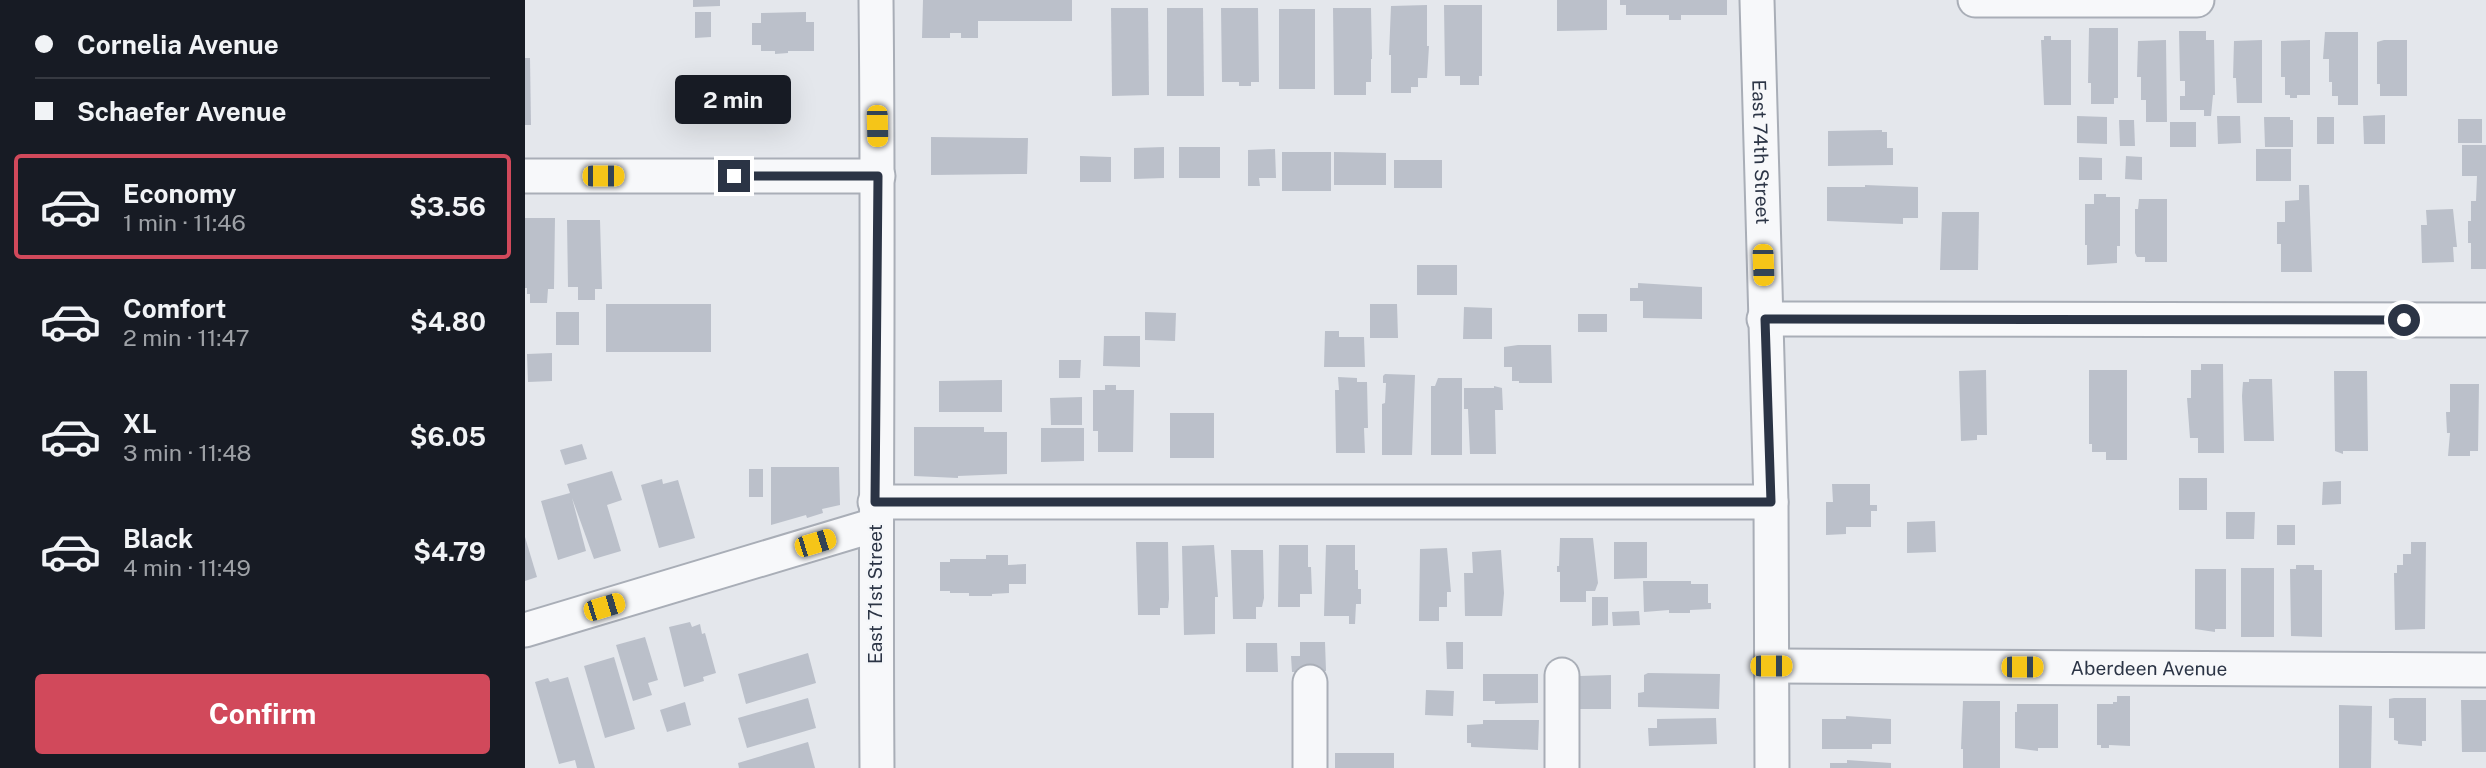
<!DOCTYPE html>
<meta charset="utf-8">
<style>
body{margin:0;font-family:"Public Sans",sans-serif;background:#20242c;color:#f1f3f6;height:100vh;display:flex;flex-direction:column;font-size:26px;white-space:nowrap}
*{box-sizing:border-box;margin:0}
p{font-size:23px;color:#9ea1a6}
.icon{flex:none;width:38px;height:38px;fill:none;stroke:currentColor;stroke-width:2;stroke-linecap:round;stroke-linejoin:round}
.map{position:relative;flex:1;overflow:hidden}
.sheet{display:flex;flex-direction:column;background:#171b24;width:525px}
.sheet>*{flex:none}
.hud{display:grid;align-content:center;height:154px;padding:0 35px;background:#171b24}
.end{position:absolute;width:32px;height:32px;margin:-16px;border:9px solid #2b3445;background:#fff;box-shadow:0 0 0 4px #fff}
.from{border-radius:50%}
.bubble{position:absolute;height:49px;border-radius:7px;background:#171b24;box-shadow:0 7px 28px #0002;font-size:23px;font-weight:700;line-height:49px;text-align:center}
.car{position:absolute;width:21px;height:42px;margin:-21px -10px;border-radius:9px;box-shadow:0 0 5px 2px #0007;background:linear-gradient(#f5c518 24%,#345 0 40%,#f5c518 0 76%,#345 0 86%,#f5c518 0)}
.hud b{display:flex;align-items:center;gap:24px;height:66px;font-size:26px}
.hud b+b{border-top:2px solid #363941}
.hud i{width:18px;height:18px;background:#f1f3f6}
ul{padding:0;list-style:none}
li{display:flex;align-items:center;gap:21px;height:105px;margin:0 14px 10px;padding:0 21px;border:4px solid transparent;border-radius:7px}
li div{flex:1}
li b{display:block;font-size:26px}
li em{font-style:normal;font-weight:700}
li.active{border-color:#d1495b}
li>.icon{width:63px;height:63px;stroke-width:1.5}
.button{display:flex;gap:14px;margin-top:auto;padding:14px 35px}
.button a{flex:1;height:80px;border-radius:7px;background:#d1495b;color:#fff;font-size:28px;font-weight:700;line-height:80px;text-align:center}
main{display:flex;flex:1;min-height:0}
.map>svg:first-child{display:block}
</style>
<main>
<section class="sheet">
<div class="hud">
<b><i class="from"></i>Cornelia Avenue</b>
<b><i></i>Schaefer Avenue</b>
</div>
<ul>
<li class="active"><svg class="icon" aria-label="car" viewBox="0 0 24 24"><path d="M5 17H2v-5l4-1 3-4h7l3 4 3 1v5h-3M9 17h6M6 11h13"/><circle cx="7" cy="17" r="2"/><circle cx="17" cy="17" r="2"/></svg><div><b>Economy</b><p>1 min · 11:46</p></div><em>$3.56</em></li>
<li><svg class="icon" aria-label="car" viewBox="0 0 24 24"><path d="M5 17H2v-5l4-1 3-4h7l3 4 3 1v5h-3M9 17h6M6 11h13"/><circle cx="7" cy="17" r="2"/><circle cx="17" cy="17" r="2"/></svg><div><b>Comfort</b><p>2 min · 11:47</p></div><em>$4.80</em></li>
<li><svg class="icon" aria-label="car" viewBox="0 0 24 24"><path d="M5 17H2v-5l4-1 3-4h7l3 4 3 1v5h-3M9 17h6M6 11h13"/><circle cx="7" cy="17" r="2"/><circle cx="17" cy="17" r="2"/></svg><div><b>XL</b><p>3 min · 11:48</p></div><em>$6.05</em></li>
<li><svg class="icon" aria-label="car" viewBox="0 0 24 24"><path d="M5 17H2v-5l4-1 3-4h7l3 4 3 1v5h-3M9 17h6M6 11h13"/><circle cx="7" cy="17" r="2"/><circle cx="17" cy="17" r="2"/></svg><div><b>Black</b><p>4 min · 11:49</p></div><em>$4.79</em></li>
</ul>
<div class="button"><a>Confirm</a></div>
</section>
<div class="map">
<svg width="1961" height="768" viewBox="0 0 1961 768">
<rect width="100%" height="100%" fill="#e4e7ec"/>
<g fill="#bbc0ca">
<polygon points="168,0 195,0 195,6 168,7"/>
<polygon points="398,0 547,0 547,21 453,21 453,38 436,38 436,33 425,33 425,38 397,38"/>
<polygon points="1032,0 1082,0 1082,30 1032,31"/>
<polygon points="1095,0 1202,0 1202,15 1156,15 1156,20 1144,20 1144,15 1101,15 1101,5 1095,5"/>
<polygon points="902,5 902,46 904,46 902,78 893,78 893,87 886,87 886,93 866,93 866,55 864,55 866,6"/>
<polygon points="919,5 957,5 957,76 954,76 954,85 935,85 935,76 920,76"/>
<polygon points="586,8 623,8 624,95 587,96"/>
<polygon points="642,8 678,8 679,96 642,96"/>
<polygon points="696,8 733,8 734,82 726,82 726,86 714,86 714,82 697,82"/>
<polygon points="808,8 846,8 847,59 846,59 846,82 841,82 841,95 809,95"/>
<rect x="754" y="9" width="36" height="80"/>
<polygon points="170,12 186,12 186,37 170,38"/>
<polygon points="281,12 281,22 289,22 289,51 263,51 263,53 250,54 250,51 236,51 236,45 227,45 227,23 236,23 236,13"/>
<polygon points="1564,28 1593,28 1593,98 1589,98 1589,104 1566,104 1566,83 1563,83"/>
<polygon points="1654,31 1681,31 1681,40 1689,40 1690,95 1688,95 1686,116 1679,116 1679,110 1655,110 1655,96 1660,96 1660,81 1655,81"/>
<polygon points="1800,32 1833,32 1833,105 1813,105 1813,96 1807,96 1807,82 1804,82 1804,59 1798,59"/>
<polygon points="1519,36 1526,36 1526,40 1546,40 1546,105 1519,105 1516,40 1519,40"/>
<polygon points="1641,40 1642,122 1621,122 1621,100 1616,100 1616,77 1612,77 1613,41"/>
<polygon points="1737,40 1737,103 1712,103 1711,78 1708,78 1709,41"/>
<polygon points="1785,40 1785,95 1772,95 1772,98 1765,98 1765,95 1760,95 1760,77 1756,77 1756,41"/>
<polygon points="1859,40 1882,40 1882,96 1855,96 1855,84 1852,84 1852,42"/>
<polygon points="0,58 5,58 6,125 0,125"/>
<polygon points="1860,115 1860,144 1839,144 1838,116"/>
<polygon points="1552,116 1582,117 1582,144 1552,143"/>
<polygon points="1692,116 1715,116 1716,143 1693,144"/>
<polygon points="1739,117 1765,117 1765,120 1768,120 1768,147 1740,147"/>
<rect x="1792" y="117" width="17" height="27"/>
<rect x="1933" y="119" width="24" height="24"/>
<polygon points="1594,120 1609,120 1610,146 1595,146"/>
<rect x="1645" y="122" width="26" height="25"/>
<polygon points="1357,130 1357,132 1362,132 1362,148 1368,148 1368,165 1303,166 1303,131"/>
<polygon points="406,137 503,138 502,174 406,175"/>
<polygon points="1937,145 1961,145 1961,269 1946,269 1946,243 1943,243 1943,221 1946,221 1946,201 1951,201 1952,176 1937,176"/>
<polygon points="639,147 639,178 609,179 609,148"/>
<rect x="654" y="147" width="41" height="31"/>
<polygon points="750,149 751,178 734,178 735,186 723,186 723,150"/>
<rect x="1731" y="149" width="35" height="32"/>
<rect x="757" y="152" width="49" height="39"/>
<polygon points="809,152 861,153 861,185 809,185"/>
<polygon points="555,156 586,157 586,182 555,182"/>
<polygon points="1601,156 1617,157 1617,180 1600,179"/>
<polygon points="1554,157 1577,158 1577,180 1554,180"/>
<rect x="869" y="160" width="48" height="28"/>
<polygon points="1340,185 1393,187 1393,218 1378,218 1378,224 1302,221 1302,187 1340,187"/>
<polygon points="1774,185 1784,185 1787,272 1756,272 1756,244 1752,244 1752,222 1760,222 1760,201 1774,200"/>
<polygon points="1569,194 1581,194 1581,197 1595,197 1595,246 1592,246 1592,263 1562,265 1562,245 1560,245 1560,204 1569,204"/>
<polygon points="1614,199 1642,199 1642,262 1620,262 1620,257 1612,257 1610,253 1610,209 1613,209"/>
<polygon points="1928,209 1932,247 1928,247 1929,262 1897,263 1896,225 1902,225 1901,210"/>
<polygon points="1417,212 1454,212 1453,270 1415,270"/>
<polygon points="0,218 30,218 29,289 23,289 22,303 5,303 5,294 2,294 2,288 0,288"/>
<polygon points="42,220 75,220 77,289 70,289 70,300 53,300 53,287 43,287"/>
<rect x="892" y="265" width="40" height="30"/>
<polygon points="1113,283 1177,287 1177,319 1118,318 1118,301 1105,301 1105,288 1113,288"/>
<rect x="81" y="304" width="105" height="48"/>
<polygon points="845,304 872,304 873,338 845,338"/>
<polygon points="939,307 967,308 967,339 938,339"/>
<rect x="31" y="312" width="23" height="33"/>
<polygon points="620,312 651,313 650,341 620,340"/>
<rect x="1053" y="314" width="29" height="18"/>
<polygon points="800,331 814,331 814,337 839,337 840,367 799,367"/>
<polygon points="579,336 615,336 615,367 578,366"/>
<polygon points="993,345 1026,345 1027,383 994,383 994,381 987,381 987,367 979,367 979,347"/>
<polygon points="27,353 27,381 3,382 2,354"/>
<polygon points="534,360 556,360 555,378 534,378"/>
<polygon points="1676,364 1698,364 1699,453 1673,453 1673,438 1665,438 1662,398 1666,398 1666,370 1676,370"/>
<polygon points="1461,370 1462,435 1452,435 1452,440 1436,441 1434,371"/>
<polygon points="1564,370 1602,370 1602,460 1581,460 1581,452 1567,452 1567,444 1564,444"/>
<polygon points="1809,371 1842,371 1843,451 1818,451 1818,454 1810,451"/>
<polygon points="860,374 890,375 887,455 857,455 857,404 860,403 861,383 858,383 858,376"/>
<polygon points="813,377 832,378 832,382 842,382 843,428 839,428 840,453 811,453 810,390 814,390"/>
<polygon points="913,378 937,378 937,455 906,455 906,386 910,386"/>
<polygon points="1724,379 1747,379 1749,441 1719,441 1717,396 1718,382 1724,382"/>
<polygon points="477,380 477,412 414,412 414,381"/>
<polygon points="1925,384 1954,384 1953,451 1945,451 1945,456 1923,456 1925,433 1922,433 1921,412 1925,412"/>
<polygon points="580,385 591,385 591,390 609,390 608,452 573,452 573,431 568,431 568,390 580,390"/>
<polygon points="969,386 977,388 978,410 970,410 971,454 945,454 943,409 939,409 939,388 969,388"/>
<polygon points="557,397 557,425 526,425 525,398"/>
<rect x="645" y="413" width="44" height="45"/>
<polygon points="389,427 459,427 459,432 482,432 482,474 433,476 433,478 389,476"/>
<polygon points="516,428 559,428 559,461 516,462"/>
<polygon points="57,444 62,459 40,465 35,450"/>
<polygon points="246,467 314,467 315,505 297,509 298,513 282,518 281,515 246,525"/>
<rect x="224" y="469" width="14" height="28"/>
<polygon points="87,471 97,500 82,505 96,551 69,559 47,498 61,551 33,560 16,501 45,493 42,484"/>
<rect x="1654" y="478" width="28" height="32"/>
<polygon points="137,479 138,484 153,480 170,538 134,548 116,485"/>
<polygon points="1816,481 1816,504 1797,505 1798,482"/>
<polygon points="1307,484 1345,484 1345,505 1352,505 1352,511 1346,511 1346,527 1321,527 1321,534 1301,535 1301,502 1308,502"/>
<polygon points="1701,512 1730,512 1729,539 1701,539"/>
<polygon points="1410,521 1411,552 1382,553 1382,522"/>
<rect x="1752" y="525" width="18" height="20"/>
<polygon points="0,537 12,577 0,581"/>
<polygon points="1035,538 1068,538 1073,583 1070,591 1061,591 1061,602 1035,602 1035,572 1032,572 1032,566 1034,566"/>
<polygon points="611,542 643,542 644,599 643,608 635,608 635,615 613,615"/>
<polygon points="1089,542 1122,542 1122,578 1089,579"/>
<polygon points="1886,542 1901,542 1900,629 1870,630 1869,573 1872,573 1872,565 1878,565 1878,554 1886,554"/>
<polygon points="689,545 693,597 690,597 690,634 659,635 657,546"/>
<polygon points="754,545 783,545 783,567 786,567 787,594 775,594 775,607 753,607"/>
<polygon points="801,545 830,545 830,570 833,570 833,589 836,589 836,604 831,604 830,624 824,624 824,616 799,616"/>
<polygon points="922,548 926,592 922,592 922,607 914,607 914,621 894,621 895,549"/>
<polygon points="706,550 738,550 739,598 737,607 731,607 731,619 708,619"/>
<polygon points="976,550 979,593 977,616 940,616 939,573 948,573 947,552"/>
<polygon points="461,555 483,555 483,565 501,564 501,584 484,584 484,593 467,594 467,596 444,596 444,593 425,593 425,591 415,591 415,562 425,562 425,559 461,559"/>
<polygon points="1771,565 1789,565 1789,570 1797,570 1797,637 1766,636 1765,569 1771,569"/>
<rect x="1716" y="568" width="33" height="69"/>
<polygon points="1670,569 1701,569 1701,629 1690,629 1690,632 1670,629"/>
<polygon points="1118,581 1166,581 1166,584 1183,584 1183,603 1186,603 1186,609 1165,610 1165,613 1144,613 1144,610 1119,612"/>
<polygon points="1067,597 1083,597 1083,625 1067,626"/>
<polygon points="1114,611 1115,625 1088,626 1087,612"/>
<polygon points="165,622 167,627 175,624 177,634 180,633 191,673 178,677 179,681 159,687 144,627"/>
<polygon points="120,637 133,680 123,683 127,695 108,701 91,645"/>
<polygon points="775,642 800,642 801,671 767,672 766,656 775,656"/>
<polygon points="921,642 938,642 938,669 922,669"/>
<polygon points="721,643 752,643 753,672 721,672"/>
<polygon points="283,653 291,683 221,704 213,674"/>
<polygon points="89,657 110,729 80,738 59,666"/>
<polygon points="1123,673 1195,674 1194,709 1113,707 1113,693 1119,692 1119,675"/>
<polygon points="958,674 1013,674 1013,703 970,704 970,701 958,701"/>
<polygon points="1086,675 1086,709 1055,709 1054,676"/>
<polygon points="43,677 70,768 52,768 50,760 34,764 10,682 23,678 25,682"/>
<polygon points="901,690 929,691 928,716 900,715"/>
<polygon points="1592,696 1605,696 1605,746 1584,745 1584,748 1576,748 1576,745 1572,745 1572,704 1588,704 1588,702 1592,702"/>
<polygon points="283,698 291,728 222,748 213,718"/>
<polygon points="1869,698 1901,698 1901,741 1897,741 1897,746 1873,744 1873,741 1869,740 1869,718 1864,718 1864,699"/>
<polygon points="1936,700 1961,700 1961,752 1937,752"/>
<polygon points="1438,701 1475,701 1475,768 1438,768 1438,749 1436,749"/>
<polygon points="160,702 166,725 142,732 135,710"/>
<polygon points="1492,704 1533,704 1533,748 1513,748 1513,751 1490,748 1490,712 1492,712"/>
<polygon points="1814,705 1847,706 1846,768 1814,768"/>
<polygon points="1321,716 1366,719 1366,744 1347,744 1347,749 1297,749 1297,719 1321,719"/>
<polygon points="1191,718 1192,744 1124,746 1123,728 1132,728 1132,719"/>
<polygon points="958,720 1014,720 1013,750 946,747 946,743 942,743 942,725 958,724"/>
<polygon points="283,742 290,768 214,768 213,763"/>
<rect x="810" y="753" width="59" height="15"/>
<polygon points="1322,760 1366,763 1366,768 1305,768 1305,763 1322,763"/>
</g>
<g fill="none" stroke-linecap="round" stroke-linejoin="round">
<g stroke="#a9aeb7" stroke-width="37">
<g id="minor">
<path d="M351,0C354,256 350,512 352,768"/>
<path id="s1" d="M1232,0L1246,502L1247,768"/>
<polyline points="1450,0 1672,0"/>
<polyline points="0,176 353,176"/>
<polyline points="1239,319 1961,320"/>
<polyline points="350,502 1246,502"/>
<polyline points="0,630 350,525"/>
<path id="s2" d="M1246,666L1961,670"/>
<polyline points="1037,675 1037,768"/>
<polyline points="785,682 785,768"/>
</g>
</g>
<use href="#minor" stroke="#f7f8fa" stroke-width="33"/>
</g>
<g fill="none" stroke-linecap="round" stroke-linejoin="round">
<polyline stroke="#2b3445" stroke-width="9" points="209,176 353,176 350,502 1246,502 1240,319 1879,320"/>
</g>
<g text-anchor="middle" stroke-width="5" stroke-linejoin="round" paint-order="stroke">
<g font-size="19" fill="#2b3445" stroke="#f4f6f9">
<text dy="7" stroke="none"><textPath href="#s1" startOffset="152">East 74th Street</textPath></text>
<text transform="translate(350 594) rotate(-90)" y="7">East 71st Street</text>
<text dy="7" stroke="none"><textPath href="#s2" startOffset="378">Aberdeen Avenue</textPath></text>
</g>
</g>
</svg>
<i class="end from" style="left:1879px;top:320px"></i>
<i class="end" style="left:209px;top:176px"></i>
<div class="bubble" style="left:150px;top:75px;width:116px">2 min</div>
<i class="car" style="left:352px;top:126px;rotate:179deg"></i>
<i class="car" style="left:78px;top:176px;rotate:90deg"></i>
<i class="car" style="left:1238px;top:265px;rotate:178deg"></i>
<i class="car" style="left:290px;top:543px;rotate:73deg"></i>
<i class="car" style="left:79px;top:607px;rotate:73deg"></i>
<i class="car" style="left:1246px;top:666px;rotate:90deg"></i>
<i class="car" style="left:1497px;top:667px;rotate:90deg"></i>
</div>
</main>
